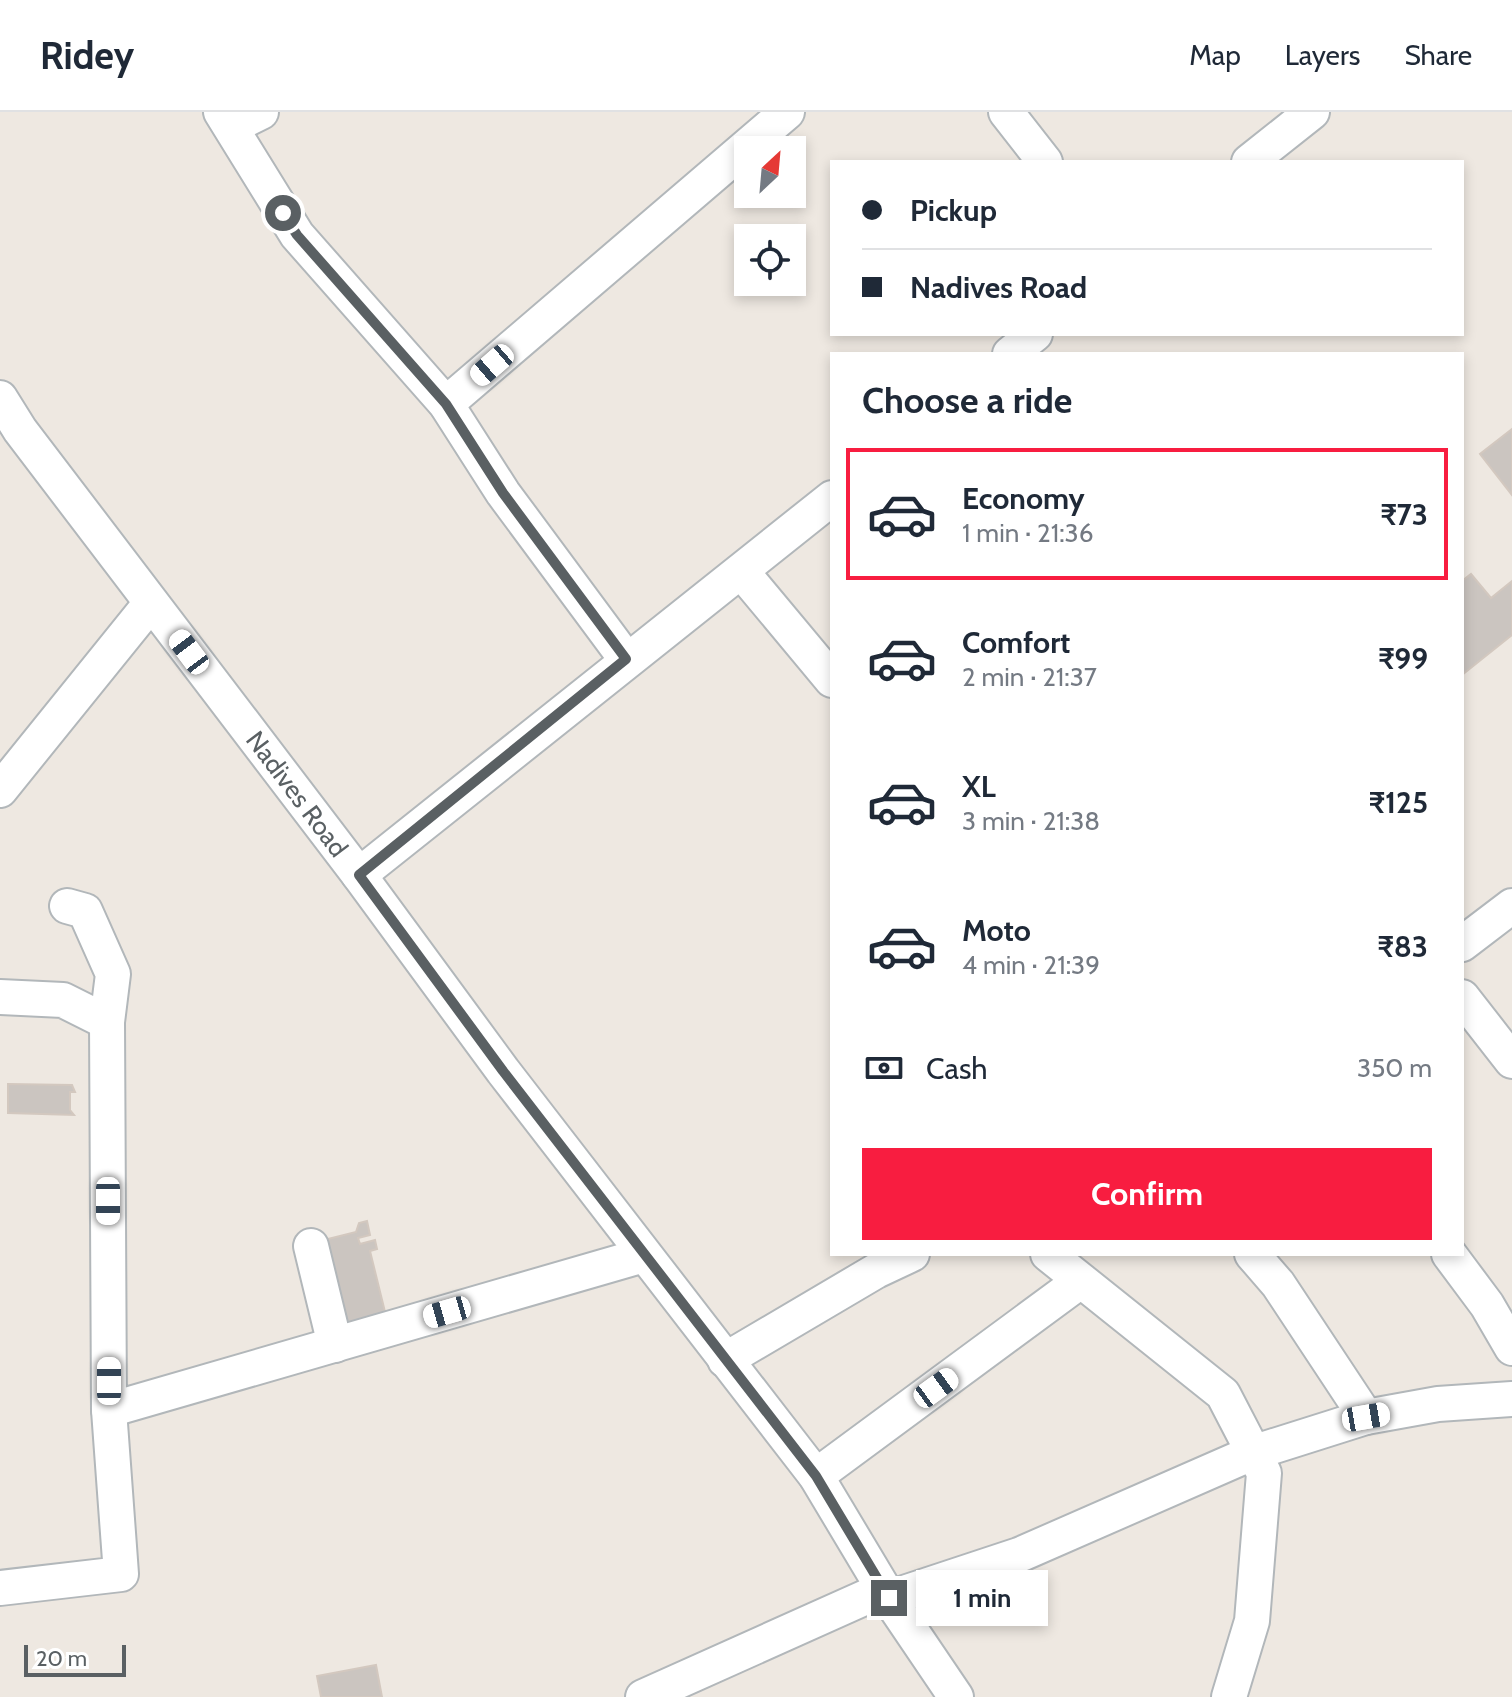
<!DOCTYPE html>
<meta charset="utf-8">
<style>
body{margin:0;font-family:Cabin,sans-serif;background:#f6f6f7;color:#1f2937;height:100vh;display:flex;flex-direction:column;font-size:30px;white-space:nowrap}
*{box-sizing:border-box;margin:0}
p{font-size:26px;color:#747a83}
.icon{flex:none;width:44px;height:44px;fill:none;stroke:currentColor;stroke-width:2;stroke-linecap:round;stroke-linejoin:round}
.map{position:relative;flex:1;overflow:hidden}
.side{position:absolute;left:830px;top:240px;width:634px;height:904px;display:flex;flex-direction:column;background:#fff;border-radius:0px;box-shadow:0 4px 12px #0003}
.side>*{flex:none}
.guide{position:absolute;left:830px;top:48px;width:634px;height:176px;border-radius:0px;box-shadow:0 4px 12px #0003;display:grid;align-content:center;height:176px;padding:0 32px;background:#fff}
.needle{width:52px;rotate:26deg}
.controls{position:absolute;left:734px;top:24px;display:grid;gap:16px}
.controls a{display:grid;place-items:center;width:72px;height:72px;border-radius:0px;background:#fff;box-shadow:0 4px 12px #0003;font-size:40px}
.scale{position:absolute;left:24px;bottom:20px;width:102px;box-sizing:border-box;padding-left:8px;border:4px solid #5a6063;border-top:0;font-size:22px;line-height:28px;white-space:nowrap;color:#5a6063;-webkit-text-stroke:6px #fff;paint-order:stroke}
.end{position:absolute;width:36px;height:36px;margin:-18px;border:10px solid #5a6063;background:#fff;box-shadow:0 0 0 4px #fff}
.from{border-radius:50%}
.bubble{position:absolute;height:56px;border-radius:0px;background:#fff;box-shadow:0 4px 12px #0003;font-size:26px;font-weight:800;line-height:56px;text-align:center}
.car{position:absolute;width:24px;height:48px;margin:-24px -12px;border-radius:10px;box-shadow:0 0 6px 2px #0007;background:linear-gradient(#fff 24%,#345 0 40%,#fff 0 76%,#345 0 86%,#fff 0)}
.guide b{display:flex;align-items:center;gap:28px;height:76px;font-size:30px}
.guide b+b{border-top:2px solid #e0e1e3}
.guide i{width:20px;height:20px;background:#1f2937}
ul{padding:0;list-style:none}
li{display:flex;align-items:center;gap:24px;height:132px;margin:0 16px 12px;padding:0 16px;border:4px solid transparent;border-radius:0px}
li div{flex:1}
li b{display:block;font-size:30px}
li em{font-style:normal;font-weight:800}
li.current{border-color:#f81d40}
li>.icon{width:72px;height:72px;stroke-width:1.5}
h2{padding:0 32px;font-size:36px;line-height:96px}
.pay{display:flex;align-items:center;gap:20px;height:88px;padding:0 32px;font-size:30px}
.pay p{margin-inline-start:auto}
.cta{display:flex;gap:16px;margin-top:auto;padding:16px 32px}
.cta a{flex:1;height:92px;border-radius:0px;background:#f81d40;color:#fff;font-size:32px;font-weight:800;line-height:92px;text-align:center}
header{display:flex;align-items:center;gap:48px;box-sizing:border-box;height:112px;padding:0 40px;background:#fff;border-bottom:2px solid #e0e1e3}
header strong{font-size:38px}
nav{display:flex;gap:44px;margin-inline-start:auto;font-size:28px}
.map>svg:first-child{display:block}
</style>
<header>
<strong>Ridey</strong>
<nav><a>Map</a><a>Layers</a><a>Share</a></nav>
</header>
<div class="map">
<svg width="1512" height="1585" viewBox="0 0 1512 1585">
<rect width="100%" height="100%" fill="#eee8e1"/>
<g fill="#cbc5c0" stroke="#d3c8bf" stroke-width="2">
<polygon points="1512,317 1512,383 1480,342"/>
<polygon points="1471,462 1491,486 1512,469 1512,523 1462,563 1462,469"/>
<polygon points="8,972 72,973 75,980 70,980 70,998 74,1003 8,1001"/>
<polygon points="367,1109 370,1123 358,1126 360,1132 375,1128 377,1137 370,1139 386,1204 340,1215 320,1129 356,1120 359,1111"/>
<polygon points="376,1553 382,1585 321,1585 317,1564"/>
</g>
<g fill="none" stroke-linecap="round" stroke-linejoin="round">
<g stroke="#b2b7ba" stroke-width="38">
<g id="minor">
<polyline points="221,0 297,123 446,292 503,381 626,547"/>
<polyline points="1006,0 1045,50"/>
<polyline points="231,15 261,0"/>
<polyline points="1249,50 1312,0"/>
<polyline points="1010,242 1035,222"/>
<polyline points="0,286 20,318 359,763 503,959 816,1364 889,1486 956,1585"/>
<polyline points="446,292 787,0"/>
<polyline points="742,460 832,568"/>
<polyline points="0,678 151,491"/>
<polyline points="359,763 832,386"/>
<polyline points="67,794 85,799 113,862 107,910 109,1298 644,1143"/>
<polyline points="1462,832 1512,794"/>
<polyline points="0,885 63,888 107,910"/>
<polyline points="1462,885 1512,949"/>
<polyline points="311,1134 335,1233"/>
<polyline points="1048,1142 1223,1282 1264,1361 1252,1509 1229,1585"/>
<polyline points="1252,1142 1278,1172 1366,1305"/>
<polyline points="1449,1142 1487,1193 1512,1236"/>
<polyline points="725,1248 876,1159 912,1142"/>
<polyline points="816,1364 1079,1170"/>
<polyline points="0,1476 121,1462 109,1298"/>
<polyline points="889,1486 1019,1443 1252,1341 1366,1305 1438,1292 1512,1287"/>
<polyline points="643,1585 884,1477"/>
</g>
</g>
<use href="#minor" stroke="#fff" stroke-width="34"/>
</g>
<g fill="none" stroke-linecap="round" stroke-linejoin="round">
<polyline stroke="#5a6063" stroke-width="10" points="283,101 297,123 446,292 503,381 626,547 359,763 503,959 816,1364 889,1486"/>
</g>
<g text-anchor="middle" stroke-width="7" stroke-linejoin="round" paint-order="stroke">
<g font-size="26" fill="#5a6063" stroke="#fff">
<text transform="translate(297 682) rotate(53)" y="9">Nadives Road</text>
</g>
</g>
</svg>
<div class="controls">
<a><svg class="needle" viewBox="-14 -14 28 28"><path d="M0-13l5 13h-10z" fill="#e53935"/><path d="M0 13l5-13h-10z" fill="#747a83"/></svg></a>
<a><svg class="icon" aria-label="locate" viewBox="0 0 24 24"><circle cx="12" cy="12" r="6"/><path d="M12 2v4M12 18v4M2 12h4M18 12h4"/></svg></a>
</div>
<div class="scale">20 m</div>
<i class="end from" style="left:283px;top:101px"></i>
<i class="end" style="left:889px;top:1486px"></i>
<div class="bubble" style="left:916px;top:1458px;width:132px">1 min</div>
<i class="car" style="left:492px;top:253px;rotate:229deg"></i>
<i class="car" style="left:189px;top:540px;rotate:323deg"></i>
<i class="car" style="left:108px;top:1089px;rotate:180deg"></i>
<i class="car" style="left:447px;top:1200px;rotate:254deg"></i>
<i class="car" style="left:109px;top:1269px;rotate:0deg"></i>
<i class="car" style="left:936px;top:1276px;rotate:54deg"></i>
<i class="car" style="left:1366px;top:1305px;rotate:80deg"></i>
<div class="guide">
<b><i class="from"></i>Pickup</b>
<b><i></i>Nadives Road</b>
</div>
<section class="side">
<h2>Choose a ride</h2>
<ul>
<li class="current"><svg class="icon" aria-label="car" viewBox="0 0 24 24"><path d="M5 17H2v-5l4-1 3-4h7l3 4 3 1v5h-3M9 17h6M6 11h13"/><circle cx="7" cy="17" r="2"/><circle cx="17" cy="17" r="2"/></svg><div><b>Economy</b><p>1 min · 21:36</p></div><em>₹73</em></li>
<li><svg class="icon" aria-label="car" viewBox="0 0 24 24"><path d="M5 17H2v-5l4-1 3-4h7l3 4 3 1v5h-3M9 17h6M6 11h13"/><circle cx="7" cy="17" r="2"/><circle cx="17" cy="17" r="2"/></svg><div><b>Comfort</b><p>2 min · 21:37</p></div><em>₹99</em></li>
<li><svg class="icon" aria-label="car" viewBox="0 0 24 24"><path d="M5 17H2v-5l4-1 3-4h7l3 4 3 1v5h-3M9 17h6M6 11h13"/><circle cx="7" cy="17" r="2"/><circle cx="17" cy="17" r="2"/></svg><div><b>XL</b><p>3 min · 21:38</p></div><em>₹125</em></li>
<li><svg class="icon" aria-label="car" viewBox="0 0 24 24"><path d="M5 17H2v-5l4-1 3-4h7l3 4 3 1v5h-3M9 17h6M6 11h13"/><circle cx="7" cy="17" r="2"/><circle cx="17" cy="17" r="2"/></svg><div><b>Moto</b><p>4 min · 21:39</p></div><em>₹83</em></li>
</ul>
<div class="pay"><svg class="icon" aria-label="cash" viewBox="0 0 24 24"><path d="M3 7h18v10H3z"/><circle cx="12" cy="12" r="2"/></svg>Cash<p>350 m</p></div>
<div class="cta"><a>Confirm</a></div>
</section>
</div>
